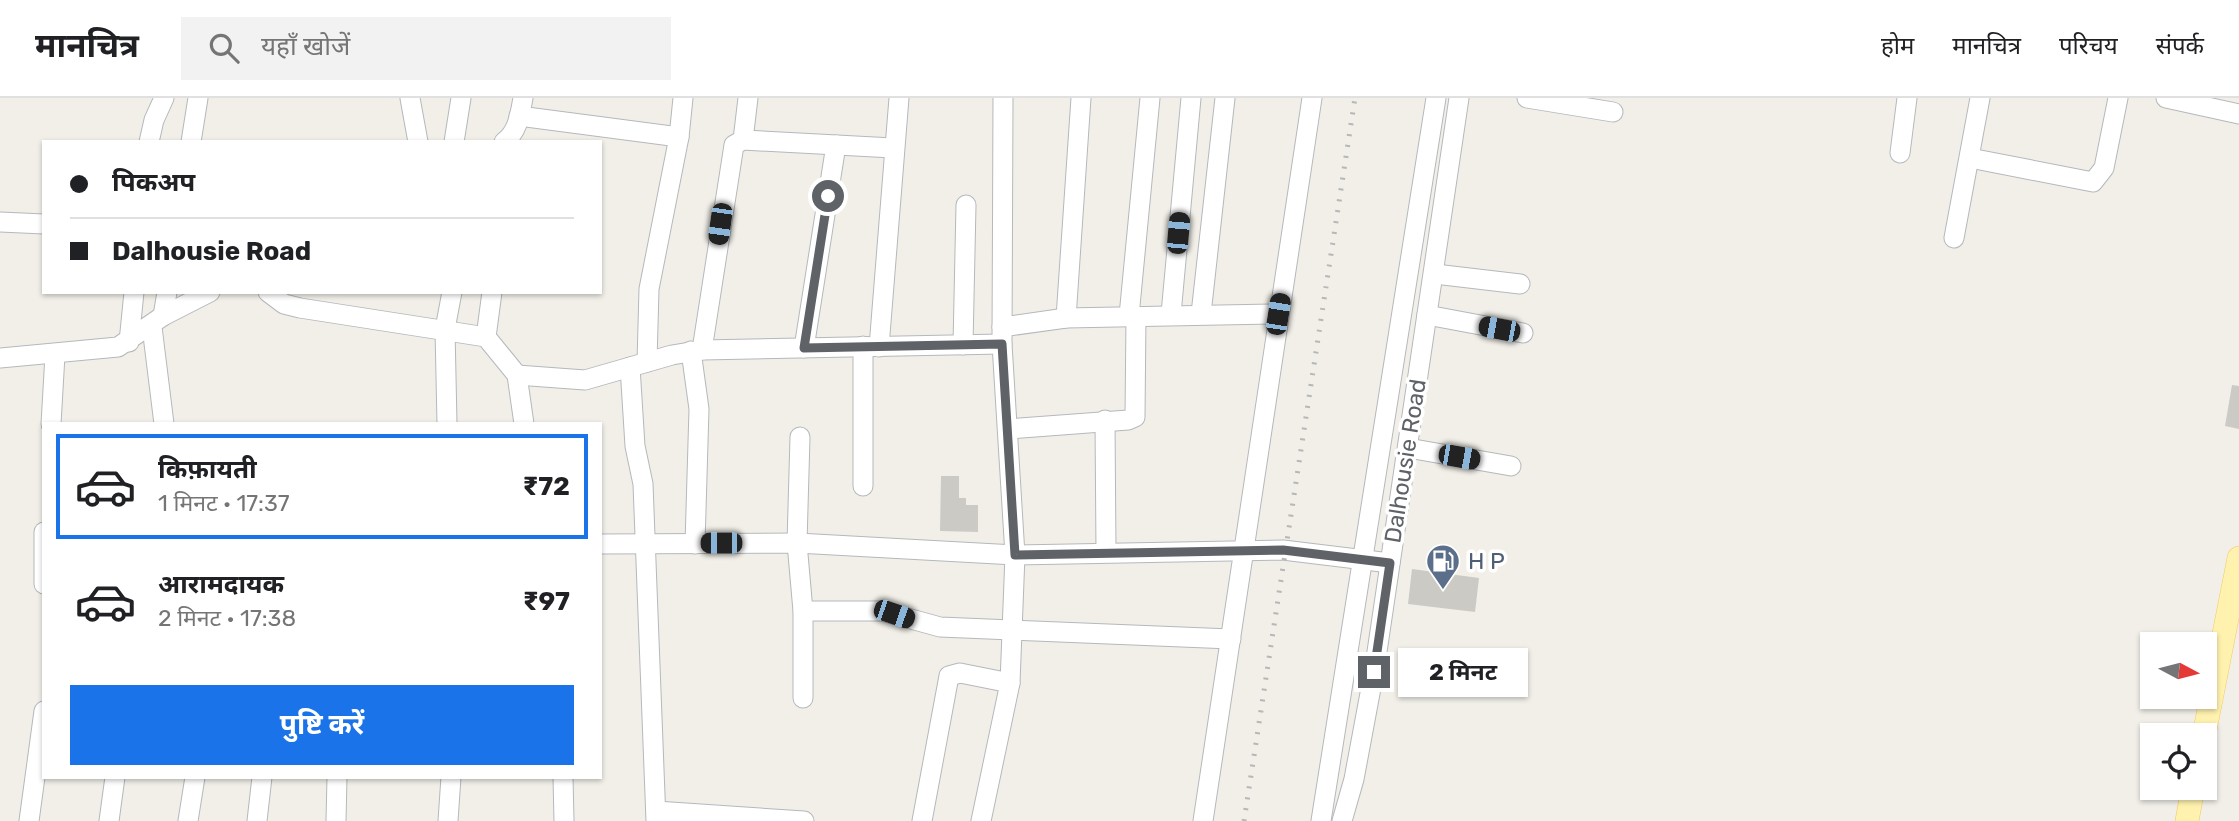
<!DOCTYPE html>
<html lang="hi">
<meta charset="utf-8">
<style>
body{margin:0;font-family:Rubik,"Noto Sans Devanagari",sans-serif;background:#f2f2f2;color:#202124;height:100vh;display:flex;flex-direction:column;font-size:26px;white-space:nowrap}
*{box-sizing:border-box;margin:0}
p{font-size:23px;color:#757577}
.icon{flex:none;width:38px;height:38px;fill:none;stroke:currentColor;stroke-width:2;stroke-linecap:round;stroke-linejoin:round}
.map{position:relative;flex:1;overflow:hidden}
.sheet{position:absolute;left:42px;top:324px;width:560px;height:357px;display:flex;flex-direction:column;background:#fff;border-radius:0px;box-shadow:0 2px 5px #0004}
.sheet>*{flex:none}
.guide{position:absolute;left:42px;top:42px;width:560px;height:154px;border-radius:0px;box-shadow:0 2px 5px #0004;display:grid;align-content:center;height:154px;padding:0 28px;background:#fff}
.needle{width:46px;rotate:97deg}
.controls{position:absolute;left:2140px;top:534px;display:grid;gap:14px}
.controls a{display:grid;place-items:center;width:77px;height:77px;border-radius:0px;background:#fff;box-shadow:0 2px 5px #0004;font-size:35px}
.end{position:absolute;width:32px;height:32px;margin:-16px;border:9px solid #5f6368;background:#fff;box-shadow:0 0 0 4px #fff}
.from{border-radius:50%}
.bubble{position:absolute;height:49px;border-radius:0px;background:#fff;box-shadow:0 2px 5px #0004;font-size:23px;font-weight:700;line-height:49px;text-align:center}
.car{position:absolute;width:21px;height:42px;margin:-21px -10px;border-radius:9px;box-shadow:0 0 5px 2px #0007;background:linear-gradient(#222 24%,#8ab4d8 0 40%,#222 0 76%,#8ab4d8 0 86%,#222 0)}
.guide b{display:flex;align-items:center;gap:24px;height:66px;font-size:26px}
.guide b+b{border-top:2px solid #e0e0e0}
.guide i{width:18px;height:18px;background:#202124}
ul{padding:12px 0 0;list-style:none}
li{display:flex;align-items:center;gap:21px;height:105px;margin:0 14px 10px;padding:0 14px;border:4px solid transparent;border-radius:0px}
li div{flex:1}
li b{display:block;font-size:26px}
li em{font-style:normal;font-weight:700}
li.selected{border-color:#1a73e8}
li>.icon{width:63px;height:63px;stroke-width:1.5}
.primary-button{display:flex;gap:14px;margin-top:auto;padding:14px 28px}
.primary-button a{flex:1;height:80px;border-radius:0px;background:#1a73e8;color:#fff;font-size:28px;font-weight:700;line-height:80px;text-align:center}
header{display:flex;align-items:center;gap:42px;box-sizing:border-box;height:98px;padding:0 35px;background:#fff;border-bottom:2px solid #e0e0e0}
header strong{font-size:33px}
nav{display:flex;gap:38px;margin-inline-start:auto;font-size:24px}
.search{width:490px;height:63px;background:#f2f2f2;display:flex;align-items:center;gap:18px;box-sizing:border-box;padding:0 24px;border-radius:0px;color:#757577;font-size:26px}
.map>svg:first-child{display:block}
</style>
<header>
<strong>मानचित्र</strong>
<div class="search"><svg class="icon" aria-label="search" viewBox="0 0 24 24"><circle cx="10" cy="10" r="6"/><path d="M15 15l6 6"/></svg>यहाँ खोजें</div>
<nav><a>होम</a><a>मानचित्र</a><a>परिचय</a><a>संपर्क</a></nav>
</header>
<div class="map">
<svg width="2239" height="723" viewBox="0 0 2239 723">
<rect width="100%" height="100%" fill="#f1efe8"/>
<g fill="#cccac5">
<polygon points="2232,287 2239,288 2239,331 2225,328"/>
<polygon points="941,378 959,378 959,400 966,400 966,407 978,407 978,434 940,433"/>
<polygon points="1412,471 1479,480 1475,514 1408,506"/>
</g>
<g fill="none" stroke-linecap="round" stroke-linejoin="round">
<g stroke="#b5b8bc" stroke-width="21">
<g id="minor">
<polyline points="410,0 418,44"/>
<polyline points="1527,0 1613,14"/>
<polyline points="2166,0 2239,16"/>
<polyline points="519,18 679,39"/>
<polyline points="743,42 748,0"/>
<polyline points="149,44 154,22 164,0"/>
<polyline points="191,44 198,0"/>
<polyline points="454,44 461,0"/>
<path d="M504,44C518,34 520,16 523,0"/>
<polyline points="1900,55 1907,0"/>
<polyline points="1970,60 2093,84 2104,70 2118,0"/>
<polyline points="0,124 44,126"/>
<polyline points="1954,140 1980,0"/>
<polyline points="1435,176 1520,186"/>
<polyline points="268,194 284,206 300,210 486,239 517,277 524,326"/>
<polyline points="1171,216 1191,0"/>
<polyline points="1201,216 1225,0"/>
<polyline points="1427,217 1523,235"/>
<polyline points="163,218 167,194"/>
<polyline points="1129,218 1150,0"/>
<polyline points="1066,220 1081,0"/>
<polyline points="152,229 164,326"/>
<polyline points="1002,229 1066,220 1278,216"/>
<polyline points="486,239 492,194"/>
<polyline points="129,244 134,194"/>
<polyline points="963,247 966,107"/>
<polyline points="879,249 899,0"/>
<polyline points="804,250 836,47"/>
<polyline points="702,252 734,47 743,42 893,50"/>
<polyline points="691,253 699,311 695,446"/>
<polyline points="0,260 118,249 163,218 210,194"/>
<polyline points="647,264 649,191 679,39 683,0"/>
<polyline points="630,269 635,348 643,386 656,723"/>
<polyline points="517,277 585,282 672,257 702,252 1002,246"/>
<polyline points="1105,322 1106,454"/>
<polyline points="51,326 55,257"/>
<polyline points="447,326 445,231 452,194"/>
<polyline points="1008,331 1128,322 1135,319 1136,218"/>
<polyline points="800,339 797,445 803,513 803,600"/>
<polyline points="1408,350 1511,368"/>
<polyline points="863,388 863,248"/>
<polyline points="44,434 44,486"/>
<polyline points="600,446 797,445 1015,457 1283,452 1390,465"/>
<polyline points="803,513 882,513 940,529 1231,541"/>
<polyline points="563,679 564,723"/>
<polyline points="656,713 804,723"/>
<polyline points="29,723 44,613"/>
<polyline points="109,723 115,679"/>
<polyline points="188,723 195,679"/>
<polyline points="257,723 262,679"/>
<polyline points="336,723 337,679"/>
<polyline points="448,723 451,679"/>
<polyline points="922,723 949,578 960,575 1010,585"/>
<polyline points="981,723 1010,585 1015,457 1002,246 1003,0"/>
<polyline points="1203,723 1312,0"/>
<polyline points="1321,723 1436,0"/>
<polyline points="1342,723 1354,681 1374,574 1459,0"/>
</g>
</g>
<g stroke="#f2c960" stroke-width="24">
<g id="major">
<polyline points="2204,637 2239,460"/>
<polyline points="2187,723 2193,690"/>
</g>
</g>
<use href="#minor" stroke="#fff" stroke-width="19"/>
<use href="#major" stroke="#fff2af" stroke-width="23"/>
<polyline stroke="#b6b7b8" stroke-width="5" stroke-dasharray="2 9" stroke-linecap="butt" points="1244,723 1355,0"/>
</g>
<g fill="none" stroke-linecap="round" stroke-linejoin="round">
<polyline stroke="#5f6368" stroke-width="9" points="828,98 804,250 1002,246 1015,457 1283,452 1390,465 1374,574"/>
</g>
<defs>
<g id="fuel-pin" transform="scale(1.75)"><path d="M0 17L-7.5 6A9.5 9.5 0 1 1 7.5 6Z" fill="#5c6f8a" stroke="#fff"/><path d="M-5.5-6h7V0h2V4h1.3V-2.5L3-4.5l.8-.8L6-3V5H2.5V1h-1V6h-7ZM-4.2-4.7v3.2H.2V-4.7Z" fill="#fff"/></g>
</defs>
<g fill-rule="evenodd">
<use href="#fuel-pin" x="1443" y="463"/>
</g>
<g text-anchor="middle" stroke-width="7" stroke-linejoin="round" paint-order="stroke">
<g font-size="23" fill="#5f6368" stroke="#fff">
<text transform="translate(1405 363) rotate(-81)" y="8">Dalhousie Road</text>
</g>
<g font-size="23" fill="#4e5e75" stroke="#fff" text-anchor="start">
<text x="1468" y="471">H P</text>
</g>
</g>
</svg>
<div class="controls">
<a><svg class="needle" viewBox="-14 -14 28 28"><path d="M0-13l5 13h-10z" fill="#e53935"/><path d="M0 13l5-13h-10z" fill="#757577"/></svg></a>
<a><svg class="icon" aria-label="locate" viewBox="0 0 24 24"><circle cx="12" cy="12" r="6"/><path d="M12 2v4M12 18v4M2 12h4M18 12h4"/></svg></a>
</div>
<i class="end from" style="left:828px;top:98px"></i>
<i class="end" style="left:1374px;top:574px"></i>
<div class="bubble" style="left:1398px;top:550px;width:130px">2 मिनट</div>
<i class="car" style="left:720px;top:126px;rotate:188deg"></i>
<i class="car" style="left:1178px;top:135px;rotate:5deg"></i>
<i class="car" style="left:1278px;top:216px;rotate:9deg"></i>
<i class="car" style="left:1499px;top:231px;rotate:281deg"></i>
<i class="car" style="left:1459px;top:359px;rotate:100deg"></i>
<i class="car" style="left:721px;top:445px;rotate:270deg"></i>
<i class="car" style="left:894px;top:516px;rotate:109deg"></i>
<div class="guide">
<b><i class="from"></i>पिकअप</b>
<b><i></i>Dalhousie Road</b>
</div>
<section class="sheet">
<ul>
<li class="selected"><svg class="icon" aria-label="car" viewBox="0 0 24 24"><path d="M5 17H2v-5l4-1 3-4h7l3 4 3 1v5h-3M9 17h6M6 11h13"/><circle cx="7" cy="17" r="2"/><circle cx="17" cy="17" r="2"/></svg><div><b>किफ़ायती</b><p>1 मिनट · 17:37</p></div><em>₹72</em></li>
<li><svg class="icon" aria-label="car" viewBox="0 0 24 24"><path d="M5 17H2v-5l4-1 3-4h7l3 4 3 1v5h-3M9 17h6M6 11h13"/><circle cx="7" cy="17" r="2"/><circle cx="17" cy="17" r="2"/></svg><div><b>आरामदायक</b><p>2 मिनट · 17:38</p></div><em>₹97</em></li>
</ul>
<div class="primary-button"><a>पुष्टि करें</a></div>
</section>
</div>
